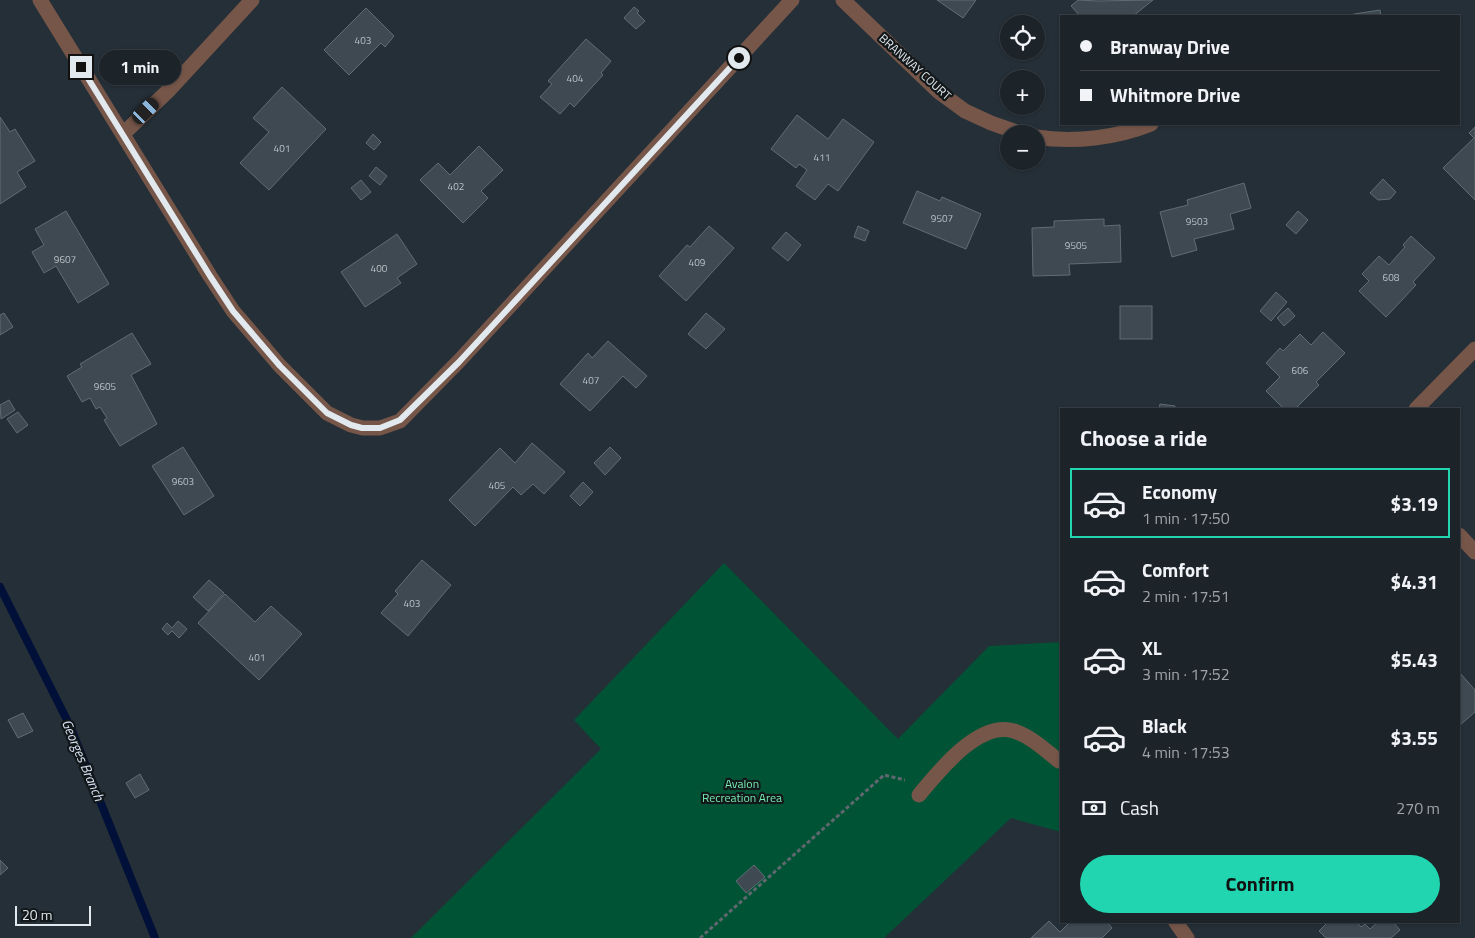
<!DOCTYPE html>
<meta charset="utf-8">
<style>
body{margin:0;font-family:"Titillium Web",sans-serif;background:#292f35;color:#f1f3f6;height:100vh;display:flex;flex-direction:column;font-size:19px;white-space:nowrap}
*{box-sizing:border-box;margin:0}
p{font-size:16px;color:#a0a4a8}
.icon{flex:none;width:28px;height:28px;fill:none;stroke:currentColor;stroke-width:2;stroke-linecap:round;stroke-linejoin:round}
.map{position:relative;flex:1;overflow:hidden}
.sheet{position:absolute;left:1060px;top:408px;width:400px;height:515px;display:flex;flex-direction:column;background:#1c2329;border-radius:0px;box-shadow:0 1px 4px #0004,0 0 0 1px #3a4046}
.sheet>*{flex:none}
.guide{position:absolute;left:1060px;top:15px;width:400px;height:110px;border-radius:0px;box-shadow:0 1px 4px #0004,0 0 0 1px #3a4046;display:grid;align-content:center;height:110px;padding:0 20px;background:#1c2329}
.controls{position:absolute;left:1000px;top:15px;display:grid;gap:10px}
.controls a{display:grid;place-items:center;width:45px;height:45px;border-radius:50%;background:#1c2329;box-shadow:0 1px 4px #0004,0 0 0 1px #3a4046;font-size:25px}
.scale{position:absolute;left:15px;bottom:12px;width:76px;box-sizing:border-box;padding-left:5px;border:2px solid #e2e9ee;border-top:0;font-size:14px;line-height:18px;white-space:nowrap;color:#e2e9ee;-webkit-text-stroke:4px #12171a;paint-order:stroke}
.end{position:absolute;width:22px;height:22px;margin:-11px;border:6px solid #e2e9ee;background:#111;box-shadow:0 0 0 2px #111}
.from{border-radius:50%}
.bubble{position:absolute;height:35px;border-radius:18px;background:#1c2329;box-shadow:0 1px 4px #0004,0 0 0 1px #3a4046;font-size:16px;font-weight:700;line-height:35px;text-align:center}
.car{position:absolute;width:15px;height:30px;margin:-15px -8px;border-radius:6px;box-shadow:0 0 4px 1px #0007;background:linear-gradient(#222 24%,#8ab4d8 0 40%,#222 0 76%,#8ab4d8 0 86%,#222 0)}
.guide b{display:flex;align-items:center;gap:18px;height:48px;font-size:19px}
.guide b+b{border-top:1px solid #3a4046}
.guide i{width:12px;height:12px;background:#f1f3f6}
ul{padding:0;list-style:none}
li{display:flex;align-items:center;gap:15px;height:70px;margin:0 10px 8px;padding:0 10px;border:2px solid transparent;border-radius:0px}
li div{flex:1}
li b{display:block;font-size:19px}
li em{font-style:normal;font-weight:700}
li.active{border-color:#20d5b0}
li>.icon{width:45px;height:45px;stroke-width:1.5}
h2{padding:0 20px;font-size:22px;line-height:60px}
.pay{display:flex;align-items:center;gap:12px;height:55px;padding:0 20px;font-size:19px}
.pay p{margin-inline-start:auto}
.button{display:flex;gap:10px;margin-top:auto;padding:10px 20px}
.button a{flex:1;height:58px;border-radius:30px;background:#20d5b0;color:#111;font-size:20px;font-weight:700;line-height:58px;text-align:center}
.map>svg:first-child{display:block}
</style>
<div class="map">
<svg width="1475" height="938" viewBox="0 0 1475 938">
<rect width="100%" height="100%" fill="#252f37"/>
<polygon fill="#005435" points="724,563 898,739 989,646 1061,642 1061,832 1011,818 884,938 411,938 601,749 574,720"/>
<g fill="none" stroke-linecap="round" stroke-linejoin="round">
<polyline stroke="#001038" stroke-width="8" points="0,587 70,726 155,938"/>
</g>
<g fill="#3e4952" stroke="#616d76">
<polygon points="937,0 976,0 963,18"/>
<polygon points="1078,0 1098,1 1153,0 1133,16 1080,16 1071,6"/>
<polygon points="634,7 639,11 637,13 645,21 636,29 624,18"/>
<polygon points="366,8 394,36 385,47 381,43 349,75 324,50"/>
<polygon points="1380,10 1381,16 1342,16"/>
<polygon points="586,39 611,61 601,73 603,75 574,107 570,103 560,114 540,97 552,84 548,81"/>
<polygon points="282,87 326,129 269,190 240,163 269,132 253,118"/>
<polygon points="797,115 828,139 843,119 874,142 838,191 828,184 815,200 796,186 807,170 799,164 796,168 771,149"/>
<polygon points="0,117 10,132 15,129 35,161 17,172 26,187 0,204"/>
<polygon points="1475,127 1475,200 1443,168 1474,138 1469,133"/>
<polygon points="373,134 381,142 374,150 366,143"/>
<polygon points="479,146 503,170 481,191 488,198 463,223 420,180 438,163 450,175"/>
<polygon points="376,167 387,176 380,185 369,176"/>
<polygon points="1383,179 1396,192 1390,199 1378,200 1370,193"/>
<polygon points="361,180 371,192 361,200 351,188"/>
<polygon points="1244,183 1251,208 1230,214 1234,229 1194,239 1197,250 1172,257 1160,212 1188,205 1187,200"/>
<polygon points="917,191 940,201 942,197 981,214 966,249 903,223"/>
<polygon points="66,211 109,284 78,303 56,266 44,273 32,252 44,245 35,229"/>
<polygon points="1298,211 1308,220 1296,234 1286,225"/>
<polygon points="1104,219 1104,226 1120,225 1121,262 1069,264 1070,275 1033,276 1032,228 1054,227 1054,221"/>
<polygon points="709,226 734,248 686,301 659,276 687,245 690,247"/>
<polygon points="858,226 869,231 865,241 854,237"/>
<polygon points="786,232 801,245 788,261 772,248"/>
<polygon points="397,234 417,264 397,278 401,283 365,307 341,272"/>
<polygon points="1411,236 1435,258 1413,282 1416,285 1386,317 1359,291 1369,281 1362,274 1379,256 1389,265 1405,247 1403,245"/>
<polygon points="1276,292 1287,302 1271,321 1260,311"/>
<rect x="1120" y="306" width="32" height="33"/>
<polygon points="1288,308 1295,316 1284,326 1277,318"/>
<polygon points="4,313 13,327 0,335 0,315"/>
<polygon points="706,313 725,329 706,349 688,334"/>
<polygon points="1323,332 1345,353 1316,382 1319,385 1295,409 1284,409 1266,391 1280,377 1266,363 1280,348 1283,351 1300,334 1311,345"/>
<polygon points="132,333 151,364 131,375 157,424 120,446 104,420 107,418 100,407 96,409 90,398 82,402 67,376 82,367 80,364"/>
<polygon points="608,341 647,376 636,388 623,376 590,411 560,384 588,353 592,358"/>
<polygon points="9,400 15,410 1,419 0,405"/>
<polygon points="1160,404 1175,406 1175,409 1159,409"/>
<polygon points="18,412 28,425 17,433 7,419"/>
<polygon points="532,443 565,472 544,494 533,484 521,495 513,487 475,526 449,500 500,448 515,463"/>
<polygon points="183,447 214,496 184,515 152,466"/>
<polygon points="610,447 621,458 605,475 594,463"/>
<polygon points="583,482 593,492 580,506 570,496"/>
<polygon points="422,560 451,585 408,636 381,613 398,594 395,591"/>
<polygon points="209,580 224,593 208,611 193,597"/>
<polygon points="225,594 255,622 271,606 302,634 259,680 198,623"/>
<polygon points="178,621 187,629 179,638 172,631 168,635 162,629 167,623 172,628"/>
<polygon points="1459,672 1475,690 1475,712 1460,725 1459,723"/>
<polygon points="23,713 33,731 18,738 8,720"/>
<polygon points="140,774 149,790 135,798 126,783"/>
<polygon points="0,860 8,868 0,875"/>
<polygon points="754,865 765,877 746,893 736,881"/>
<polygon points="1049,921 1060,932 1071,921 1106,921 1112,928 1102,938 1031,938"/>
<polygon points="1329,921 1356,921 1361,927 1365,924 1370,929 1379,921 1392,921 1400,930 1391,938 1326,938 1319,931"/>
</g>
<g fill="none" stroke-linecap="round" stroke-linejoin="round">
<polyline stroke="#5f686f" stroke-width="3" stroke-dasharray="4 2.5" stroke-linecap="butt" points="700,938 884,775 905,780"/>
<g stroke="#765649" stroke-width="15">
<polyline points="40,0 210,276 233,311 280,366 327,413 351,425 363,428 380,428 400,421 459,361 792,0"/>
<polyline points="843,0 939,92 965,111 991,123 1022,134"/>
<polyline points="123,134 170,89 252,0"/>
<path d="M1036,137C1074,143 1116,138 1151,124"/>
<polyline points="1416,409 1475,349"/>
<polyline points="1459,535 1475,552"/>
<path d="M919,795C939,771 979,720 1014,731C1032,737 1045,750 1059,761L1061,759"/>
<polyline points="1175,921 1187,938"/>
</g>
</g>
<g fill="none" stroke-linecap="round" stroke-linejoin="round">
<polyline stroke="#e2e9ee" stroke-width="6" points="81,67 210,276 233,311 280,366 327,413 351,425 362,428 380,428 400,420 459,362 739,58"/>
</g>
<g text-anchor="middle" stroke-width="4.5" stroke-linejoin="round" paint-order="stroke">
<g font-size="10" fill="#b9c1c7">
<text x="363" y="44">403</text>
<text x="575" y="82">404</text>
<text x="282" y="152">401</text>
<text x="822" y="161">411</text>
<text x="456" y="190">402</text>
<text x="942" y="222">9507</text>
<text x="1197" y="225">9503</text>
<text x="1076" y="249">9505</text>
<text x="65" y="263">9607</text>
<text x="697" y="266">409</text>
<text x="379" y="272">400</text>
<text x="1391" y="281">608</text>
<text x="1300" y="374">606</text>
<text x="591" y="384">407</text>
<text x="105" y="390">9605</text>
<text x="183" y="485">9603</text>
<text x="497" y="489">405</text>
<text x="412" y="607">403</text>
<text x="257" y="661">401</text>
</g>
<g font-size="12" fill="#e2e9ee" stroke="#12171a">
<text transform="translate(915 67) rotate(42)" y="4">BRANWAY COURT</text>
</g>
<g font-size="12" fill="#76ecb2" stroke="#12171a">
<text x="742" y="788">Avalon<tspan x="742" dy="14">Recreation Area</tspan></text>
</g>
<g font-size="14" font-style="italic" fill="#d7e3f4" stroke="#12171a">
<text transform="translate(83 760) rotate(67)" y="5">Georges Branch</text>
</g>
</g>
</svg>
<div class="controls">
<a><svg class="icon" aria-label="locate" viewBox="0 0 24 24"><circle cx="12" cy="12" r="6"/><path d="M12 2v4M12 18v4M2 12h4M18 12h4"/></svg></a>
<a>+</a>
<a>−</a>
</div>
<div class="scale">20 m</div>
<i class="end from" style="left:739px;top:58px"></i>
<i class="end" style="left:81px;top:67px"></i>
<div class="bubble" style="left:99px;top:50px;width:82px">1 min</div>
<i class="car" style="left:146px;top:111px;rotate:46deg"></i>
<div class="guide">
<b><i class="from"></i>Branway Drive</b>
<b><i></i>Whitmore Drive</b>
</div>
<section class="sheet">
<h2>Choose a ride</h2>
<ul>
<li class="active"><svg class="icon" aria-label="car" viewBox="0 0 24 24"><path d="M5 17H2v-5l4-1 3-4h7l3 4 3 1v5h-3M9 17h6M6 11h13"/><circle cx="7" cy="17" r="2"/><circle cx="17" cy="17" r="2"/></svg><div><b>Economy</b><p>1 min · 17:50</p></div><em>$3.19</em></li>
<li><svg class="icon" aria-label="car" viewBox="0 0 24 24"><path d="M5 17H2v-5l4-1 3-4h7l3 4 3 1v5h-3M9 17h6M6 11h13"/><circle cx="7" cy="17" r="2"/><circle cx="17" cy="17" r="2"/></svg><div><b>Comfort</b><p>2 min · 17:51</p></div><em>$4.31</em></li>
<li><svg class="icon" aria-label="car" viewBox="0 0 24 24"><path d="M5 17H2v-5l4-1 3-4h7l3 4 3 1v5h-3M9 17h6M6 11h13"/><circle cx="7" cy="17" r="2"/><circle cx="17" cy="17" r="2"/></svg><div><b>XL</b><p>3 min · 17:52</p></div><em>$5.43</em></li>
<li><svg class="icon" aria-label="car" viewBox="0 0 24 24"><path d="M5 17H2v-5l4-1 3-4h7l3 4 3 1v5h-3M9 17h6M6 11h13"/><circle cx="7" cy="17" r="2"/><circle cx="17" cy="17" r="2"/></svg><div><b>Black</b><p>4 min · 17:53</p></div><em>$3.55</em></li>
</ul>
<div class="pay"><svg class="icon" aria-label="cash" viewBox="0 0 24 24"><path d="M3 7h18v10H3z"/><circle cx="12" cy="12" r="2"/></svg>Cash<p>270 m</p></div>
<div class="button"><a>Confirm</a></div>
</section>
</div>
